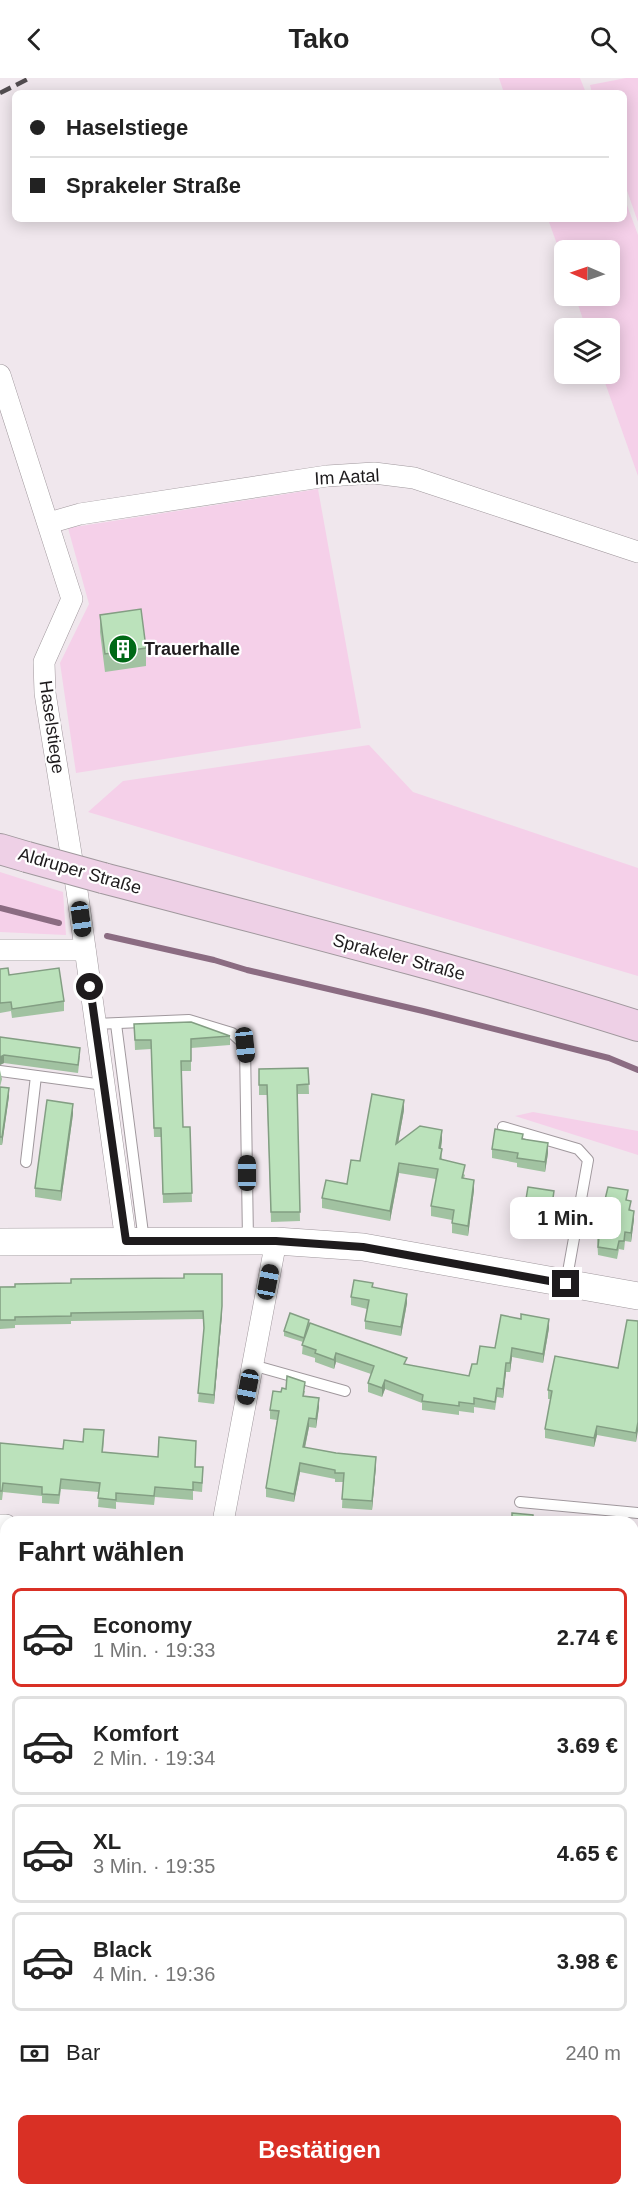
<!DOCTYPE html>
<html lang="de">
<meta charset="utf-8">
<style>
body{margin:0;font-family:Helvetica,sans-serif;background:#f6f6f6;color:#222;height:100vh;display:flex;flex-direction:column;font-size:22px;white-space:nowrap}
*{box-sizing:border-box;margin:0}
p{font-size:20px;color:#767676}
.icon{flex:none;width:33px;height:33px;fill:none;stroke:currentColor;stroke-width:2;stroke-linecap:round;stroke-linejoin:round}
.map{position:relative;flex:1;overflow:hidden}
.side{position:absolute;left:0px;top:1438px;width:639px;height:680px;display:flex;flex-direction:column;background:#fff;border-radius:18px 18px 0 0;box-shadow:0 3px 15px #0003}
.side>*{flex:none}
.banner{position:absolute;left:12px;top:12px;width:615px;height:132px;border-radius:9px;box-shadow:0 3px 15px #0003;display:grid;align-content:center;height:132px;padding:0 18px;background:#fff}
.needle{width:39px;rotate:272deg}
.tools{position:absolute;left:554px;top:162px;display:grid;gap:12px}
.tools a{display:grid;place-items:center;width:66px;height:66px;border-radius:9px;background:#fff;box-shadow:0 3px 15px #0003;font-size:30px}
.end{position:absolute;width:27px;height:27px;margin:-14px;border:8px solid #1e1b1d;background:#fff;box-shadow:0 0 0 3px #fff}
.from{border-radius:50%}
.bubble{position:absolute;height:42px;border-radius:9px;background:#fff;box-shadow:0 3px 15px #0003;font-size:20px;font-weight:700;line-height:42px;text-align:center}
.car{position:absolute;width:18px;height:36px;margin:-18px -9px;border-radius:8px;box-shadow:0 0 4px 2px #0007;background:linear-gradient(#222 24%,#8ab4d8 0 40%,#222 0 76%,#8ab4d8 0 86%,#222 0)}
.banner b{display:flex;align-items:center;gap:21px;height:57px;font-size:22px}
.banner b+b{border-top:2px solid #e0e0e0}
.banner i{width:15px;height:15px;background:#222}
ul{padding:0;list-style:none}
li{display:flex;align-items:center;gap:18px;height:99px;margin:0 12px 9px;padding:0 6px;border:3px solid #e0e0e0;border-radius:9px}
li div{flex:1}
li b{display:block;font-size:22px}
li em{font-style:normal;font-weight:700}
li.current{border-color:#d93025}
li>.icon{width:54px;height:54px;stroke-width:1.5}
h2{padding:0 18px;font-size:27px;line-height:72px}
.pay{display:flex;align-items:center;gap:15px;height:66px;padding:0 18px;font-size:22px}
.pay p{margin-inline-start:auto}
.action{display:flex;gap:12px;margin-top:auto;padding:12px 18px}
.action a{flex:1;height:69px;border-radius:9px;background:#d93025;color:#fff;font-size:24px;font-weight:700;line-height:69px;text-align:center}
header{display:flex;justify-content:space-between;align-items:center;height:78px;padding:0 18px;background:#fff;font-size:27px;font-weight:700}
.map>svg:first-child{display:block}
</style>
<header><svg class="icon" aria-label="back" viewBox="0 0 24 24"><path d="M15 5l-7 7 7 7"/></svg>Tako<svg class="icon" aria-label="search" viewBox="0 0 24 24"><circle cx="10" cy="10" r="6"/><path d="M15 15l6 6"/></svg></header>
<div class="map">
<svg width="638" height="2117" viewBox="0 0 638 2117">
<rect width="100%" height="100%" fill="#f0e7ed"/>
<g fill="#f5d0e9">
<polygon points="499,0 580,0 586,15 504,15"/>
<polygon points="626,0 638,0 638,144 624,104 624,15 592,15 590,7"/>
<polygon points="624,119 638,157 638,398 602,296 609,296 609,250 586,250 575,218 609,218 609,172 564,172 564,186 548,141 624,141"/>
<polygon points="318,411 361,650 76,695 60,585 89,526 68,450"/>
<polygon points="369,667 413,714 638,790 638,898 88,734 123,703"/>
<polygon points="0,794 63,814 66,857 0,854"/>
<polygon points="533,1034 638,1053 638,1077 515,1038"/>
</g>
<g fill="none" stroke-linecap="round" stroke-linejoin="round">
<g stroke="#8b6c82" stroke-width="6">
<polyline points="0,830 59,845"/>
<polyline points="107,858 214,882 247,892 423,933 609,980 638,992"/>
</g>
<g stroke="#a0989d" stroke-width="12">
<g id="service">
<polyline points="95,946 189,942 232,955 245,967 248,1163"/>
<polyline points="116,946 144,1163"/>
<polyline points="0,993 104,1007"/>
<polyline points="503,1049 578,1071 588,1082 566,1205"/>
<polyline points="26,1084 36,998"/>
<polyline points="252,1287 345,1313"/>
<polyline points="520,1424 638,1435"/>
<polyline points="633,1741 638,1741"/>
<polyline points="468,2112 468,2117"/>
</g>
</g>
<g stroke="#a0989d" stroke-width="22">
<g id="minor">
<polyline points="0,297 72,521 44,584 45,615 77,813 126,1163"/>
<polyline points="49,445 80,436 327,398 374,395 414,400 638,474"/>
<polyline points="0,872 85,872"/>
<polyline points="223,1444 276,1163"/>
<polyline points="0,1447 6,1447"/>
<polyline points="633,1525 638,1525"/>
<polyline points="0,1644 6,1644"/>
<polyline points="0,1829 6,1829"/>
<polyline points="98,2117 99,2112"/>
</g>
</g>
<g stroke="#a0989d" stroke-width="28">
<polyline id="tertiary" points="0,1164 276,1163 363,1169 638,1218"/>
</g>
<g stroke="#a0989d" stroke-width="32">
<g id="secondary">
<polyline points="0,771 27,779"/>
<path d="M103,800C282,847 462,892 638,948"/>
</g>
</g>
<use href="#service" stroke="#fff" stroke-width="10"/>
<use href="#minor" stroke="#fff" stroke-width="21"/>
<use href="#tertiary" stroke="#fff" stroke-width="27"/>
<use href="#secondary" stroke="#eed0e6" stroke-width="30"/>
<polyline stroke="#514c4f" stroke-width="4.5" stroke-dasharray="12 6" stroke-linecap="butt" points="0,15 30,0"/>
<g stroke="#a0989d" stroke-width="32" stroke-linecap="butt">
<polyline id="secondary-bridge" points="27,779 103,800"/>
</g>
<use href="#secondary-bridge" stroke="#eed0e6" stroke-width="30"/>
</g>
<g fill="#a1c2a1">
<polygon points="100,537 146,570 146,588 105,594 100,554"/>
<polygon points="0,891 9,897 64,923 64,933 12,940 11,933 0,935"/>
<polygon points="134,946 230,958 230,967 191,970 191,993 181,993 183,1049 190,1049 192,1124 163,1125 161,1059 154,1059 151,971 135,972"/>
<polygon points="0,959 80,978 78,995 4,985 0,987"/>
<polygon points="308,990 309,1016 297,1016 300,1143 271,1144 267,1017 259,1017 259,991"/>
<polygon points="0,992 2,1001 0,1009 9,1018 2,1067 0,1067"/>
<polygon points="404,1032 398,1065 442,1062 441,1071 442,1081 465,1097 464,1100 474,1112 468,1158 452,1155 452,1142 431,1138 431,1128 436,1101 399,1095 390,1143 322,1130 322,1120 347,1106 360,1083"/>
<polygon points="73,1036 61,1123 35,1119 35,1110"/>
<polygon points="523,1061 548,1075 545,1094 517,1089 517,1085 492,1080 492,1071"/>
<polygon points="554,1121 570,1133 566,1161 522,1155 522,1145"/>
<polygon points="627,1122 634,1141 631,1164 625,1163 624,1172 619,1171 617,1181 598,1177 597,1159"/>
<polygon points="71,1205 222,1236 214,1326 198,1324 204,1252 203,1241 71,1243 71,1246 15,1247 15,1250 0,1251 0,1209"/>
<polygon points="373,1210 407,1225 401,1258 365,1251 365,1243 367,1231 351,1227 351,1219"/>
<polygon points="638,1243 636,1364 597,1357 594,1369 545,1360 545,1351 551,1321 548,1321 548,1312 618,1290"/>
<polygon points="309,1245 407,1287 469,1298 477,1286 495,1270 549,1250 543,1285 512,1279 510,1294 506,1294 503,1320 497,1319 495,1332 474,1329 474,1335 459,1333 459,1337 422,1332 422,1325 385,1311 382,1319 368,1314 368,1305 371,1296 336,1284 334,1291 315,1284 315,1280 302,1276 303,1264 284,1258 284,1253"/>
<polygon points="305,1313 304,1318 319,1329 316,1350 309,1349 305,1370 376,1388 372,1432 342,1430 343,1404 335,1404 335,1401 300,1394 294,1424 266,1419 266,1410 277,1342 270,1341 270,1332 281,1314"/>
<polygon points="104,1361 103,1374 195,1389 203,1398 202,1414 193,1413 193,1422 155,1419 154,1427 116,1424 116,1431 98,1429 99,1414 61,1411 59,1426 42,1425 42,1418 3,1414 2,1422 0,1422 0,1365 63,1371 83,1364"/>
<rect x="0" y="1468" width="6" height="49"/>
<rect x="633" y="1537" width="5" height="41"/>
<polygon points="633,1660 638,1661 638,1722 635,1722 635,1706 633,1705"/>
<polygon points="0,1872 4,1872 6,1957 3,1974 6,1974 6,2014 0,2013 0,1907 2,1895 0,1895"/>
<polygon points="126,2112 161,2112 160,2117 126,2117"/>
<rect x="189" y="2112" width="59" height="5"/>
</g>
<g fill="#839e83">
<polygon points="4,977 4,985 0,987 0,979"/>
<polygon points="9,1010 9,1018 2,1067 2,1059"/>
<polygon points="404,1022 404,1032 396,1076 396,1066"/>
<polygon points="73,1026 73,1036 61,1123 61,1113"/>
<polygon points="442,1052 442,1062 439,1080 439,1070"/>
<polygon points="548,1065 548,1075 545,1094 545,1084"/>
<polygon points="399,1085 399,1095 390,1143 390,1133"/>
<polygon points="474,1102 474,1112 468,1158 468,1148"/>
<polygon points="570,1123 570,1133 566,1161 566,1151"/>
<polygon points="634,1133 634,1141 631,1164 631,1155"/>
<polygon points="407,1216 407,1225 401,1258 401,1249"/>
<polygon points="222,1228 222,1236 214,1326 214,1317"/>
<polygon points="549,1241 549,1250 543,1285 543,1276"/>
<polygon points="512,1270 512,1279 510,1294 510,1285"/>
<polygon points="336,1275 336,1284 334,1291 334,1282"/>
<polygon points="506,1285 506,1294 503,1320 503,1311"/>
<polygon points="385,1302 385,1311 382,1319 382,1310"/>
<polygon points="319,1320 319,1329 316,1350 316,1341"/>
<polygon points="309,1340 309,1349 303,1378 303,1369"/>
<polygon points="638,1344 638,1353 636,1364 636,1355"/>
<polygon points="597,1348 597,1357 594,1369 594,1360"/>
<polygon points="376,1379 376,1388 372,1432 372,1423"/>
<polygon points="300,1385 300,1394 294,1424 294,1416"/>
<polygon points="6,1733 6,1751 0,1757 0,1739"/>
<polygon points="6,1949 6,1957 2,1978 2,1969"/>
</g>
<g fill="#bbe2bb" stroke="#839e83" stroke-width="1.5">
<polygon points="141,531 146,570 105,576 100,537"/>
<polygon points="8,890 9,897 59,890 64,923 12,931 11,924 0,925 0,891"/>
<polygon points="191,944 230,958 191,961 191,983 181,983 183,1049 190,1049 192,1115 163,1116 161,1050 154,1050 151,962 135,962 134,946"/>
<polygon points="0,959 80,970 78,987 4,977 0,979"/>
<polygon points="308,990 309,1006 297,1007 300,1134 271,1134 267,1007 259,1007 259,991"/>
<polygon points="0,1009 9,1010 2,1059 0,1059"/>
<polygon points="372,1016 404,1022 396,1066 420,1048 442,1052 439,1070 442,1071 440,1081 465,1087 462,1100 474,1102 468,1148 452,1145 454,1132 431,1128 438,1091 399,1085 390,1133 322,1120 326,1102 347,1106 351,1082 360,1083"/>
<polygon points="47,1022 73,1026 61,1113 35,1110"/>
<polygon points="495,1051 523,1056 522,1061 548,1065 545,1084 517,1080 518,1075 492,1071"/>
<polygon points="528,1109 554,1113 553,1120 570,1123 566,1151 522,1145"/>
<polygon points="608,1109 628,1112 626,1122 631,1123 629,1132 634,1133 631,1155 625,1154 624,1163 619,1163 617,1172 598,1169 599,1159 597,1159 601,1138"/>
<polygon points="184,1196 222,1196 222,1228 214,1317 198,1315 204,1250 203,1233 71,1235 71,1238 15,1239 15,1242 0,1242 0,1209 15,1209 15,1206 71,1205 71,1201 184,1200"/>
<polygon points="354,1202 373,1205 372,1209 407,1216 401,1249 365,1243 369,1222 351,1219"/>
<polygon points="290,1235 309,1242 304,1260 284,1253"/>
<polygon points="521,1236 549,1241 543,1276 512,1270 510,1285 506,1285 503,1311 497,1310 495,1324 474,1320 474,1326 459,1324 459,1328 422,1323 423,1317 385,1302 382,1310 368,1305 374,1288 336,1275 334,1282 315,1275 316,1272 302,1267 310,1245 407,1280 404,1286 469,1298 472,1286 477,1286 480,1268 495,1270 501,1237 521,1241"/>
<polygon points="627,1242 638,1243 638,1344 636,1355 597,1348 594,1360 545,1351 552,1313 548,1312 555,1278 618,1290"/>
<polygon points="287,1298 305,1304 303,1318 319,1320 316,1341 309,1340 303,1369 336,1375 376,1379 372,1423 342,1421 344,1395 335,1395 335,1392 300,1385 294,1416 266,1410 279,1333 270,1332 273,1313 281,1314 282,1310 286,1311"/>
<polygon points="84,1351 104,1352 102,1374 158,1379 159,1359 196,1363 195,1389 203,1389 202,1405 193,1404 193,1412 155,1409 154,1418 116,1415 116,1422 98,1420 100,1405 61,1401 59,1417 42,1416 42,1409 3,1405 2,1413 0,1413 0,1365 63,1371 64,1362 83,1364"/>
<polygon points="512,1435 533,1437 533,1442 559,1444 512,1444"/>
<polygon points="0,1468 6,1468 6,1508 0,1507"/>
<rect x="633" y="1537" width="5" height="32"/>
<polygon points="0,1658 6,1665 6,1733 0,1739"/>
<polygon points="633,1660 638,1661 638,1714 635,1713 636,1697 633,1697"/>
<polygon points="3,1847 6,1847 6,1949 2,1969 0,1969 0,1907 3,1887 0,1887 0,1872 4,1872"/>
<polygon points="0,1973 6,1974 6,2006 0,2005"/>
<polygon points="0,2107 6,2108 6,2112 28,2112 27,2117 0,2117"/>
<polygon points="126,2112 159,2112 158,2117 144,2117 126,2114"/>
<polygon points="190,2112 219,2112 190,2115"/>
<polygon points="230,2112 248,2112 248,2114 230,2115"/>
</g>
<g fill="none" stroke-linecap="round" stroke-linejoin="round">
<polyline stroke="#1e1b1d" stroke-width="8" points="90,909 126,1163 276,1163 363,1169 566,1206"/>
</g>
<defs>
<g id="building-disc" transform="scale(1.5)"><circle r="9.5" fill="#006916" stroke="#fff"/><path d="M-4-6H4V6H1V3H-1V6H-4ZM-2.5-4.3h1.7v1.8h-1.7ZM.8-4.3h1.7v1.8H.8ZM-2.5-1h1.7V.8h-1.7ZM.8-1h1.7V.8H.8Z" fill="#fff"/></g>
</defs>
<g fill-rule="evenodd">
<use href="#building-disc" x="123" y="571"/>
</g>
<g text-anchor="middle" stroke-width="4.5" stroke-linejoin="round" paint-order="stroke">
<g font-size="18" fill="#1e1b1d" stroke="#fff">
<text transform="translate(347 399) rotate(-3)" y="6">Im Aatal</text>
<text transform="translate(52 649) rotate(82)" y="6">Haselstiege</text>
<text transform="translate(80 793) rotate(16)" y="6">Aldruper Straße</text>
<text transform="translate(399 879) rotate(15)" y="6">Sprakeler Straße</text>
</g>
<g font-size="18" font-weight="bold" fill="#1e1b1d" stroke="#fff" text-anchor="start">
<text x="144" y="577">Trauerhalle</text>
</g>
</g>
</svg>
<div class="tools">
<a><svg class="needle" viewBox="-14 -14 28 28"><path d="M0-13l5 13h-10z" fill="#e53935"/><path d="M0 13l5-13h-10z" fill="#767676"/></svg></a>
<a><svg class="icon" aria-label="layers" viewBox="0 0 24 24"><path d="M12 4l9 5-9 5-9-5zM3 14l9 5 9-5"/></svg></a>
</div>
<i class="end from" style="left:90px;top:909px"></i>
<i class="end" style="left:566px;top:1206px"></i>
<div class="bubble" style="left:510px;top:1119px;width:111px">1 Min.</div>
<i class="car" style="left:81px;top:841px;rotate:172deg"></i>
<i class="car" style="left:245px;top:967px;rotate:174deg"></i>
<i class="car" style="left:247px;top:1095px;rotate:0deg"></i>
<i class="car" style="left:268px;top:1204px;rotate:11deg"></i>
<i class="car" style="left:248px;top:1309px;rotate:191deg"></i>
<div class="banner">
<b><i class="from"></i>Haselstiege</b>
<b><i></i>Sprakeler Straße</b>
</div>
<section class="side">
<h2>Fahrt wählen</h2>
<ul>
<li class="current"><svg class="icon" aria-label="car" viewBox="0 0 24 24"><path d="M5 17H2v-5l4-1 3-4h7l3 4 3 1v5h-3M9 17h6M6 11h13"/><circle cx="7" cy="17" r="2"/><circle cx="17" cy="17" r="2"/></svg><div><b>Economy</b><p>1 Min. · 19:33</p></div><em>2.74 €</em></li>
<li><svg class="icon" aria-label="car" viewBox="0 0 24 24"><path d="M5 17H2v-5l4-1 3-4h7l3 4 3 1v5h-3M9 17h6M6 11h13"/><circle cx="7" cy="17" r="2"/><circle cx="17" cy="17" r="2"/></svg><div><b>Komfort</b><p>2 Min. · 19:34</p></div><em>3.69 €</em></li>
<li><svg class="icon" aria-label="car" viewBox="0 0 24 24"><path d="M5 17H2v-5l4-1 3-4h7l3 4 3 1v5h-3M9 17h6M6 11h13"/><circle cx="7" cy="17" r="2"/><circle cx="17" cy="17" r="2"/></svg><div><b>XL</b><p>3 Min. · 19:35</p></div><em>4.65 €</em></li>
<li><svg class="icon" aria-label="car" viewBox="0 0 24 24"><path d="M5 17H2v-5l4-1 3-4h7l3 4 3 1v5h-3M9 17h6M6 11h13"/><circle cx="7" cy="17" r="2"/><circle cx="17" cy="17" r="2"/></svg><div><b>Black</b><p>4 Min. · 19:36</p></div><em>3.98 €</em></li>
</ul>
<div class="pay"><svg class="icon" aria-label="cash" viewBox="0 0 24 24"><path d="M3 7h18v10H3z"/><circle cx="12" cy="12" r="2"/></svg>Bar<p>240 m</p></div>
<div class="action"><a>Bestätigen</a></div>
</section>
</div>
